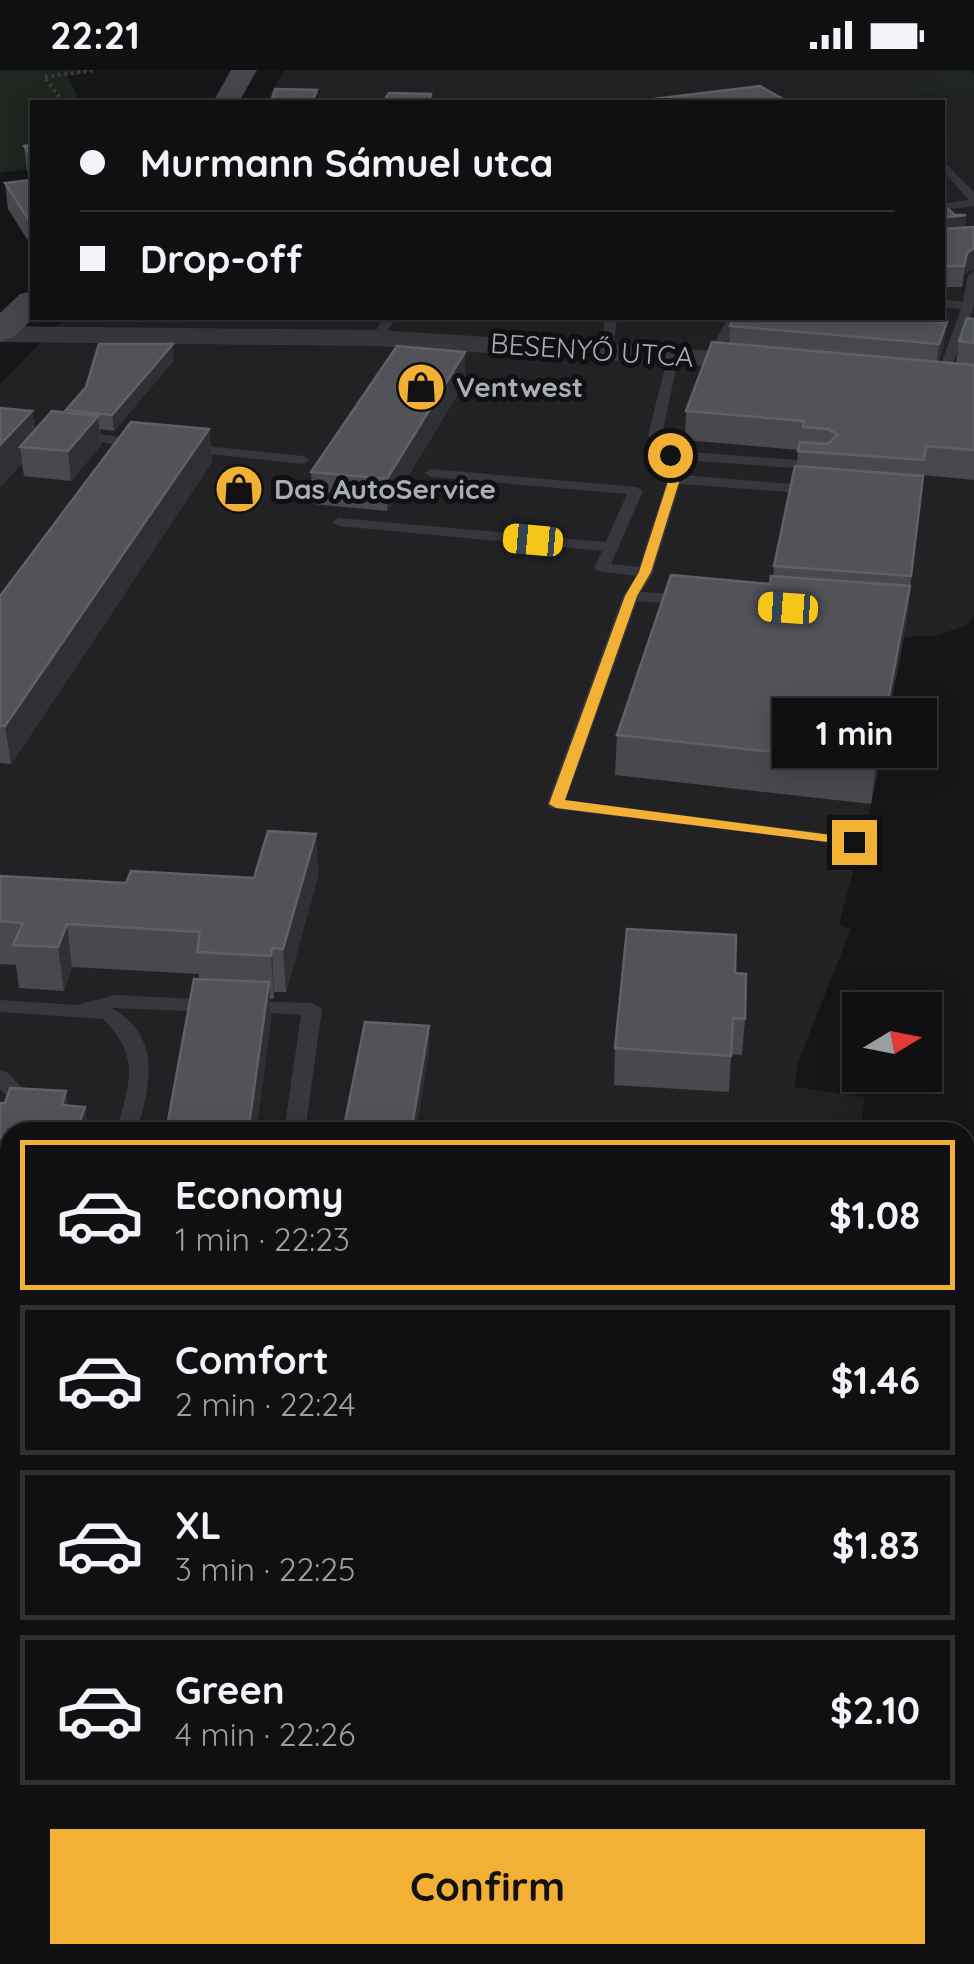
<!DOCTYPE html>
<meta charset="utf-8">
<style>
body{margin:0;font-family:Quicksand,sans-serif;background:#1e1e20;color:#f1f3f6;height:100vh;display:flex;flex-direction:column;font-size:38px;white-space:nowrap}
*{box-sizing:border-box;margin:0}
p{font-size:32px;color:#9c9d9f}
.icon{flex:none;width:55px;height:55px;fill:none;stroke:currentColor;stroke-width:2;stroke-linecap:round;stroke-linejoin:round}
.map{position:relative;flex:1;overflow:hidden}
.drawer{position:absolute;left:0px;top:1052px;width:975px;height:842px;display:flex;flex-direction:column;background:#101012;border-radius:30px 30px 0 0;box-shadow:0 5px 25px #0003,0 0 0 2px #303032}
.drawer>*{flex:none}
.top-card{position:absolute;left:30px;top:30px;width:915px;height:220px;border-radius:0px;box-shadow:0 5px 25px #0003,0 0 0 2px #303032;display:grid;align-content:center;height:220px;padding:0 50px;background:#101012}
.needle{width:65px;rotate:80deg}
.controls{position:absolute;left:842px;top:922px;display:grid;gap:20px}
.controls a{display:grid;place-items:center;width:100px;height:100px;border-radius:0px;background:#101012;box-shadow:0 5px 25px #0003,0 0 0 2px #303032;font-size:50px}
.end{position:absolute;width:45px;height:45px;margin:-22px;border:12px solid #f2b134;background:#111;box-shadow:0 0 0 5px #111}
.from{border-radius:50%}
.bubble{position:absolute;height:70px;border-radius:0px;background:#101012;box-shadow:0 5px 25px #0003,0 0 0 2px #303032;font-size:32px;font-weight:800;line-height:70px;text-align:center}
.car{position:absolute;width:30px;height:60px;margin:-30px -15px;border-radius:12px;box-shadow:0 0 8px 2px #0007;background:linear-gradient(#f5c518 24%,#345 0 40%,#f5c518 0 76%,#345 0 86%,#f5c518 0)}
.top-card b{display:flex;align-items:center;gap:35px;height:95px;font-size:38px}
.top-card b+b{border-top:2px solid #303032}
.top-card i{width:25px;height:25px;background:#f1f3f6}
ul{padding:18px 0 0;list-style:none}
li{display:flex;align-items:center;gap:30px;height:150px;margin:0 20px 15px;padding:0 30px;border:5px solid #303032;border-radius:0px}
li div{flex:1}
li b{display:block;font-size:38px}
li em{font-style:normal;font-weight:800}
li.selected{border-color:#f2b134}
li>.icon{width:90px;height:90px;stroke-width:1.5}
.button{display:flex;gap:20px;margin-top:auto;padding:20px 50px}
.button a{flex:1;height:115px;border-radius:0px;background:#f2b134;color:#111;font-size:40px;font-weight:800;line-height:115px;text-align:center}
.status{display:flex;justify-content:space-between;align-items:center;height:70px;padding:0 50px;background:#101012;direction:ltr}
.status svg{height:28px;fill:currentColor}
.map>svg:first-child{display:block}
</style>
<div class="status"><b>22:21</b><svg viewBox="0 0 49 12"><path d="M0 12V9h3v3zM5 12V6h3v6zM10 12V3h3v9zM15 12V0h3v12zM26 1h20v11H26zM47 4h2v5h-2z"/></svg></div>
<div class="map">
<svg width="974" height="1894" viewBox="0 0 974 1894">
<rect width="100%" height="100%" fill="#161618"/>
<g fill="#222225">
<polygon points="285,0 929,0 941,10 909,15 922,24 974,19 974,545 968,555 936,566 904,567 871,734 839,855 851,859 798,992 795,1017 865,1027 860,1062 10,1062 10,1885 335,1885 329,1894 0,1894 0,314 64,248 942,248 942,32 265,32"/>
<polygon points="974,1408 974,1894 741,1894 745,1885 965,1885 965,1427"/>
</g>
<g fill="#1e261f">
<polygon points="0,0 98,0 67,6 80,32 32,32 32,99 0,103"/>
<polygon points="929,0 969,0 974,4 974,19 921,24 908,14 940,10"/>
</g>
<g fill="none" stroke-linecap="round" stroke-linejoin="round">
<polyline stroke="#3d3f44" stroke-width="4" stroke-dasharray="2.5 4" stroke-linecap="butt" points="63,32 44,7 96,0"/>
<g fill="#37383d" fill-rule="evenodd">
<polygon points="942,90 974,122 974,136 942,140 942,134 969,130 942,100"/>
<polygon points="974,201 974,236 948,308 937,311 936,308 961,239 942,237 942,229 963,232 968,205"/>
<polygon points="384,248 396,248 381,271 373,271 371,268"/>
<polygon points="605,248 617,248 613,280 607,284 601,280"/>
<polygon points="728,248 740,248 717,291 707,291 706,288"/>
<polygon points="669,282 679,285 662,365 675,381 823,392 830,396 823,400 682,390 686,396 683,405 816,416 823,420 816,424 680,414 652,505 641,522 690,525 698,530 690,535 637,531 566,730 854,767 860,768 863,772 860,776 550,738 547,734 623,526 636,506 597,501 594,498 602,481 339,456 332,452 339,448 606,472 627,424 431,407 424,403 431,399 636,417 643,421 611,494 639,497 672,396 648,365"/>
<polygon points="76,362 142,369 149,373 142,377 71,369 71,363"/>
<polygon points="186,374 303,386 310,390 303,394 181,381 181,375"/>
<path d="M116,925L214,930L224,936L214,942L112,938C163,968 150,1015 137,1062H116C129,1014 142,988 103,949L0,942V930L76,935Z"/>
<polygon points="243,931 312,933 322,939 305,1062 284,1062 301,945 236,941 233,937 236,933"/>
<polygon points="0,1001 7,1002 34,1030 37,1035 34,1040 20,1040 0,1019"/>
<polygon points="10,1244 10,1260 0,1262 0,1246"/>
<rect x="0" y="1552" width="10" height="22"/>
</g>
<polygon fill="#37383d" fill-rule="evenodd" points="0,256 377,260 764,284 778,292 764,300 377,276 0,272"/>
<g fill="#45474d" fill-rule="evenodd">
<polygon points="231,0 257,0 239,32 213,32"/>
<polygon points="32,221 34,248 12,268 0,271 0,243 20,224"/>
</g>
</g>
<g fill="#47494d">
<polygon points="32,75 32,109 27,101 24,76"/>
<polygon points="32,110 32,177 8,139 5,113"/>
<polygon points="942,134 955,145 966,145 965,158 974,157 974,198 964,204 962,217 942,217"/>
<polygon points="974,249 974,410 923,405 906,555 871,734 615,705 617,665 770,514 773,507 774,496 797,396 798,380 685,370 686,341 729,273 730,256 944,274 938,292 956,294 959,271"/>
<polygon points="465,282 465,312 387,441 313,434 311,402"/>
<polygon points="174,290 114,361 100,359 101,375 71,411 24,406 22,393 0,417 0,338 32,341 35,360 66,343 66,340"/>
<polygon points="209,359 212,392 11,694 0,693 0,526"/>
<polygon points="316,764 318,806 286,922 274,922 274,929 270,929 271,948 256,1062 166,1062 199,909 199,904 72,897 64,921 19,918 16,895 0,894 0,806 126,813 254,808"/>
<polygon points="735,903 745,949 742,985 731,984 729,1022 614,1015 615,978"/>
<polygon points="66,1021 68,1036 85,1037 88,1062 10,1062 10,1176 0,1175 0,1033"/>
<polygon points="0,1313 10,1314 10,1535 0,1534"/>
</g>
<g fill="#2f3033">
<polygon points="966,145 964,165 942,168 942,148"/>
<polygon points="974,178 974,198 964,204 962,217 967,183"/>
<polygon points="947,252 944,274 936,297 939,274"/>
<polygon points="173,274 174,290 114,361 112,345"/>
<polygon points="465,282 465,312 387,441 387,409"/>
<polygon points="32,341 37,377 20,377 22,393 0,417 0,375"/>
<polygon points="98,346 101,375 71,411 68,381"/>
<polygon points="209,359 212,392 11,694 5,656"/>
<polygon points="910,516 906,555 871,734 876,693"/>
<polygon points="316,764 318,806 286,922 283,879"/>
<polygon points="67,854 72,897 64,921 58,877"/>
<polygon points="272,878 274,922 274,929 271,886"/>
<polygon points="269,912 271,948 256,1062 248,1062"/>
<polygon points="429,956 429,982 416,1062 411,1062"/>
<polygon points="66,1021 72,1062 62,1035"/>
<polygon points="85,1037 88,1062 76,1062"/>
</g>
<g fill="#525359" stroke="#5f6168" stroke-width="2.5">
<polygon points="760,16 788,32 629,32"/>
<polygon points="275,19 317,20 312,32 271,32"/>
<polygon points="389,23 431,24 429,32 383,32"/>
<polygon points="32,75 32,87 24,76"/>
<polygon points="32,110 32,155 5,113"/>
<polygon points="942,134 955,145 966,145 942,148"/>
<polygon points="974,157 974,178 967,183 964,196 942,196 942,159"/>
<polygon points="733,248 892,248 947,252 939,274 730,256"/>
<polygon points="967,248 974,249 974,273 959,271"/>
<polygon points="712,272 974,295 974,380 926,376 924,390 798,381 800,372 827,374 838,365 828,359 803,357 804,351 686,341"/>
<polygon points="99,274 173,274 112,345 66,340 86,317"/>
<polygon points="397,276 465,282 387,409 311,402"/>
<polygon points="0,338 32,341 0,375"/>
<polygon points="52,341 98,346 68,381 20,377"/>
<polygon points="131,352 209,359 5,656 0,656 0,526"/>
<polygon points="795,396 923,406 911,506 774,496"/>
<polygon points="671,505 770,514 771,506 910,516 876,693 617,665"/>
<polygon points="268,761 316,764 283,879 272,878 271,886 197,882 200,862 67,854 58,877 13,875 23,853 0,851 0,806 126,813 131,801 254,808"/>
<polygon points="627,859 736,865 735,903 746,904 745,949 733,948 731,986 615,978"/>
<polygon points="194,909 269,912 248,1062 166,1062"/>
<polygon points="365,952 429,956 411,1062 343,1062"/>
<polygon points="10,1018 66,1021 62,1035 85,1037 76,1062 10,1062 10,1129 0,1128 0,1033 5,1033"/>
<polygon points="0,1313 10,1314 10,1488 0,1487"/>
</g>
<polygon fill="#f2b134" points="666,383 674,383 684,396 651,502 637,526 565,730 854,768 862,772 859,776 556,738 549,734 625,526 639,502 673,396"/>
<defs>
<g id="shop-disc" transform="scale(2.5)"><circle r="9.5" fill="#f2b134" stroke="#111113"/><path d="M-5-2.5h2.3a2.7 3.5 0 0 1 5.4 0H5L5.5 6h-11ZM-1.5-2.5h3a1.5 2.3 0 0 0-3 0Z" fill="#111"/></g>
</defs>
<g fill-rule="evenodd">
<use href="#shop-disc" x="421" y="317"/>
<use href="#shop-disc" x="239" y="419"/>
</g>
<g text-anchor="middle" stroke-width="10" stroke-linejoin="round" paint-order="stroke">
<g font-size="28" fill="#a8adb8" stroke="#111113">
<text transform="translate(592 280) rotate(4)" y="10">BESENYŐ UTCA</text>
</g>
<g font-size="28" font-weight="bold" fill="#a8adb8" stroke="#111113" text-anchor="start">
<text x="456" y="327">Ventwest</text>
<text x="274" y="429">Das AutoService</text>
</g>
</g>
</svg>
<div class="controls">
<a><svg class="needle" viewBox="-14 -14 28 28"><path d="M0-13l5 13h-10z" fill="#e53935"/><path d="M0 13l5-13h-10z" fill="#9c9d9f"/></svg></a>
</div>
<i class="end from" style="left:670px;top:385px"></i>
<i class="end" style="left:854px;top:772px"></i>
<div class="bubble" style="left:772px;top:628px;width:165px">1 min</div>
<i class="car" style="left:533px;top:470px;rotate:275deg"></i>
<i class="car" style="left:788px;top:538px;rotate:274deg"></i>
<div class="top-card">
<b><i class="from"></i>Murmann Sámuel utca</b>
<b><i></i>Drop-off</b>
</div>
<section class="drawer">
<ul>
<li class="selected"><svg class="icon" aria-label="car" viewBox="0 0 24 24"><path d="M5 17H2v-5l4-1 3-4h7l3 4 3 1v5h-3M9 17h6M6 11h13"/><circle cx="7" cy="17" r="2"/><circle cx="17" cy="17" r="2"/></svg><div><b>Economy</b><p>1 min · 22:23</p></div><em>$1.08</em></li>
<li><svg class="icon" aria-label="car" viewBox="0 0 24 24"><path d="M5 17H2v-5l4-1 3-4h7l3 4 3 1v5h-3M9 17h6M6 11h13"/><circle cx="7" cy="17" r="2"/><circle cx="17" cy="17" r="2"/></svg><div><b>Comfort</b><p>2 min · 22:24</p></div><em>$1.46</em></li>
<li><svg class="icon" aria-label="car" viewBox="0 0 24 24"><path d="M5 17H2v-5l4-1 3-4h7l3 4 3 1v5h-3M9 17h6M6 11h13"/><circle cx="7" cy="17" r="2"/><circle cx="17" cy="17" r="2"/></svg><div><b>XL</b><p>3 min · 22:25</p></div><em>$1.83</em></li>
<li><svg class="icon" aria-label="car" viewBox="0 0 24 24"><path d="M5 17H2v-5l4-1 3-4h7l3 4 3 1v5h-3M9 17h6M6 11h13"/><circle cx="7" cy="17" r="2"/><circle cx="17" cy="17" r="2"/></svg><div><b>Green</b><p>4 min · 22:26</p></div><em>$2.10</em></li>
</ul>
<div class="button"><a>Confirm</a></div>
</section>
</div>
